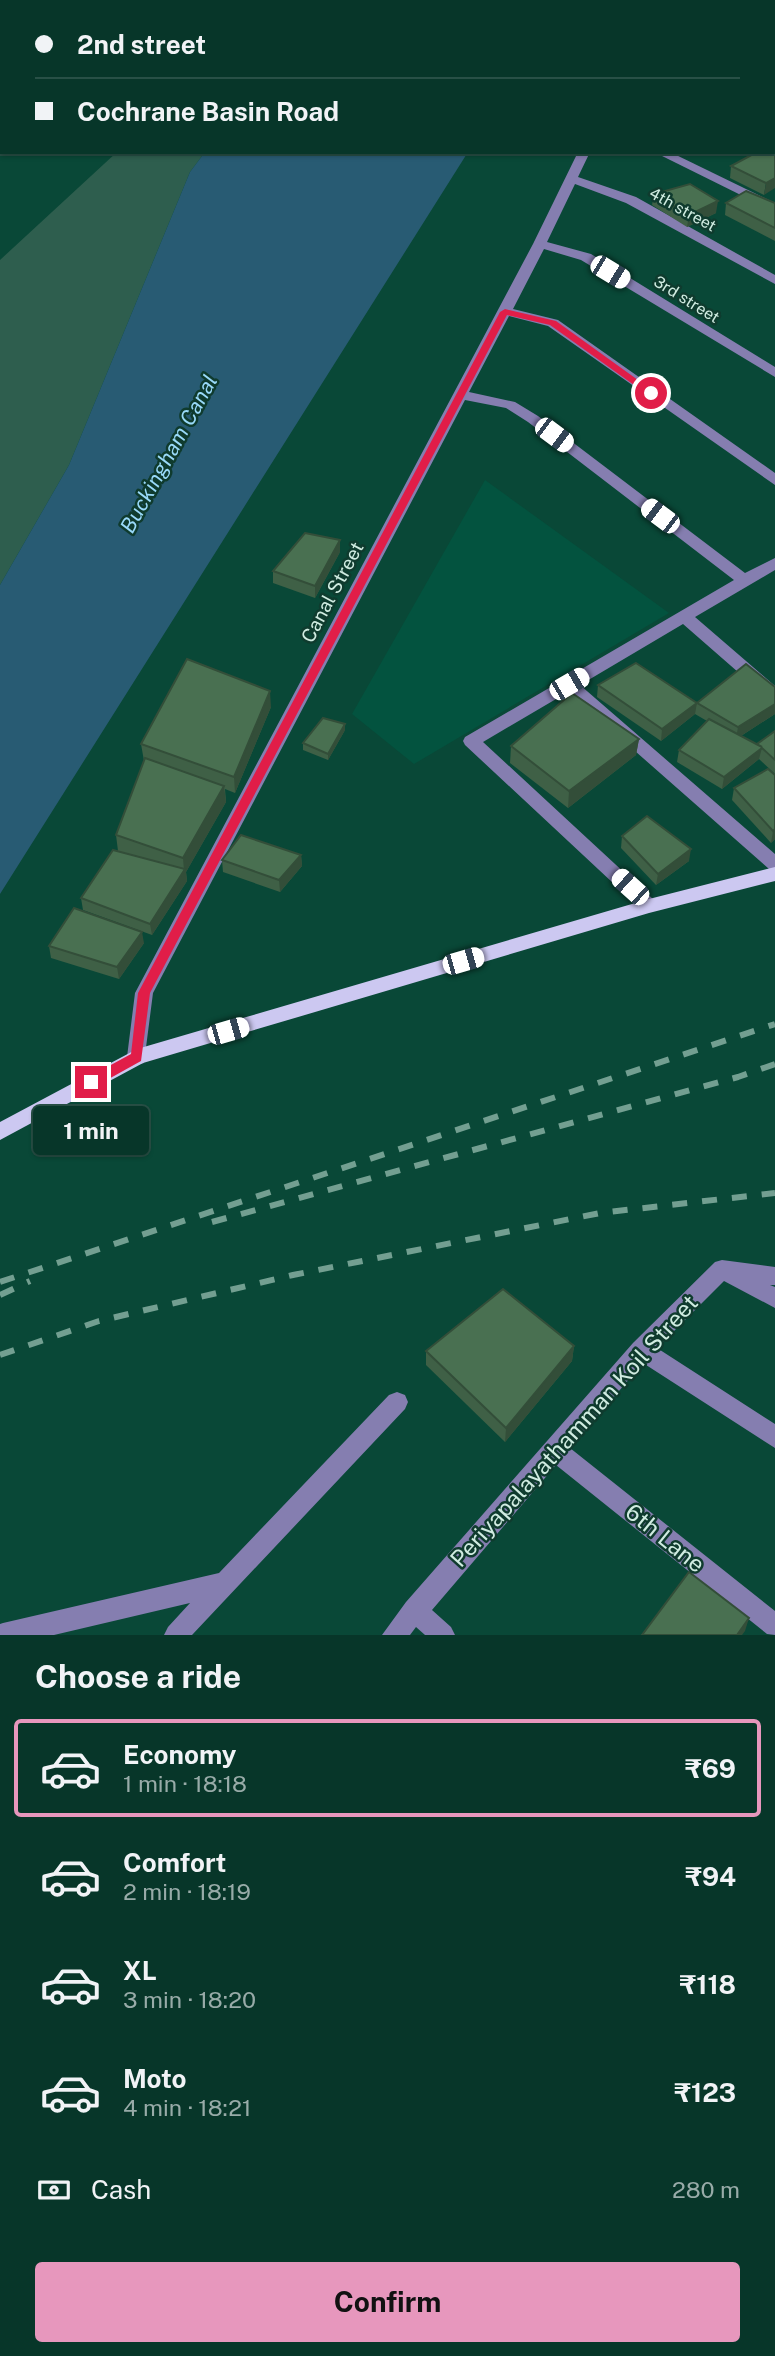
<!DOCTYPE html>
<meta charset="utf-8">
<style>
body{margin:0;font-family:"Public Sans",sans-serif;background:#103e31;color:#f1f3f6;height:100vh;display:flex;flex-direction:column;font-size:26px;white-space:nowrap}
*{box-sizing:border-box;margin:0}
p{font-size:23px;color:#98aba8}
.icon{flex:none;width:38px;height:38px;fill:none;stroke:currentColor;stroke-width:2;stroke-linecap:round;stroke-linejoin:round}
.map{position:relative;height:1635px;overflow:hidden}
.details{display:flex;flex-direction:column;background:#073629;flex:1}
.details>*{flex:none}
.top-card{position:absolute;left:0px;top:0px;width:775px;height:154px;box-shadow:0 2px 5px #0004,0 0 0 2px #285046;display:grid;align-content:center;height:154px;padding:0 35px;background:#073629}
.end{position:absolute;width:32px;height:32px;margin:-16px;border:9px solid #e11d48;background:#fff;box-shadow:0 0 0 4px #fff}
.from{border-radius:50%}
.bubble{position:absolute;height:49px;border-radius:7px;background:#073629;box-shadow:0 2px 5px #0004,0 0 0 2px #285046;font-size:23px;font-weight:700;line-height:49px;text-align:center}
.car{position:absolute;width:21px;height:42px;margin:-21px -10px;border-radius:9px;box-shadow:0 0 5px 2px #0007;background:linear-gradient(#fff 24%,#345 0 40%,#fff 0 76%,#345 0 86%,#fff 0)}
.top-card b{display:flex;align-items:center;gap:24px;height:66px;font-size:26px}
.top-card b+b{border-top:2px solid #285046}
.top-card i{width:18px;height:18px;background:#f1f3f6}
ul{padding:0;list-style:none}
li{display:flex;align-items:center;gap:21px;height:98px;margin:0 14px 10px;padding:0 21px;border:4px solid transparent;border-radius:7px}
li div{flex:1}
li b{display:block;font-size:26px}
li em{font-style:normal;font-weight:700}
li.selected{border-color:#e797bd}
li>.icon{width:63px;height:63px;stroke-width:1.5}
h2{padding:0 35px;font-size:32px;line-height:84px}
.pay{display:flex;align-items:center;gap:18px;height:77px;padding:0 35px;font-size:26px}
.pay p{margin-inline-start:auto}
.button{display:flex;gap:14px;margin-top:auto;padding:14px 35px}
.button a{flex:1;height:80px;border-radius:7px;background:#e797bd;color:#111;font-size:28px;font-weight:700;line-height:80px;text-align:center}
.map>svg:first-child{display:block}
</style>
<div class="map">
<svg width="775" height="1635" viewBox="0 0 775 1635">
<rect width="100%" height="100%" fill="#094837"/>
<polygon fill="#03533f" points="485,480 669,613 414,764 352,714"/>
<polygon fill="#2e5e4e" points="117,152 205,152 190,172 69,465 0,585 0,260"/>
<polygon fill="#285b73" points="205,152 468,152 0,894 0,585 69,465 190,172"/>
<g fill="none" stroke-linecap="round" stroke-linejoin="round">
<g fill="#857eb0" fill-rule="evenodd">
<rect x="774" y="130" width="1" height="8"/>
<polygon points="578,152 590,152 578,177 636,197 775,275 775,284 626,203 575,184 547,242 591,254 775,367 775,377 581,260 544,249 513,309 558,320 775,473 775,485 548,326 509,316 469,392 515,402 538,416 745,573 775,558 775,570 695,617 775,686 775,701 769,699 683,624 580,685 775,854 775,871 769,869 568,692 483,742 655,901 658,906 655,911 643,911 465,745 463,741 465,737 734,580 528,422 506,408 465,400 153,993 144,1063 137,1065 130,1063 127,1057 135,993 533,244"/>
<polygon points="654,152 670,152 775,203 775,212"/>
<polygon points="722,1260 775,1267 775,1285 770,1285 775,1287 775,1308 724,1281 657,1348 775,1424 775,1448 643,1363 570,1448 775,1611 775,1635 767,1634 556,1465 432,1610 451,1627 455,1635 425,1635 416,1627 410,1635 382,1635 406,1602 633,1343 715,1262"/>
<polygon points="397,1392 405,1395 408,1402 405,1409 192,1635 164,1635 168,1627 190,1603 54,1635 0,1635 0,1624 3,1623 219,1573 389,1395"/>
</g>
<polygon fill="#ccc8f1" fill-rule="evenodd" points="775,867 775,881 649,913 143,1063 0,1140 0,1122 137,1049 649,899"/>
<g stroke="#739f91" stroke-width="3.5" stroke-dasharray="9 9" stroke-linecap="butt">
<polyline points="622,0 626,2"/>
<polyline points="646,0 650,2"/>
</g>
<g stroke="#739f91" stroke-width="6" stroke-dasharray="15 15" stroke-linecap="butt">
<polyline points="212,1222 738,1077 775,1064"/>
<polyline points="0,1282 775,1024"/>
<polyline points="0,1295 30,1281"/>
<polyline points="0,1355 99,1321 293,1275 600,1213 775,1193"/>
</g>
</g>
<g fill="#3f6046">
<polygon points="775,78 775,105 774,104 774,79"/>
<polygon points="771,152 764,195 730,178 731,166"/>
<polygon points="654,194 716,213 687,227 652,205"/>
<polygon points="726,203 775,203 775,241 725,215"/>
<polygon points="340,552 315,598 273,583 273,571"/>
<polygon points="598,685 697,703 775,687 775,714 741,736 757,745 757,744 775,731 775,774 759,759 722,789 677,762 679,750 707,721 695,714 661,741 597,697"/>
<polygon points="271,707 235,793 225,789 226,802 186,872 187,881 152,935 83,910 81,898 118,851 116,835 144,761 141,744"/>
<polygon points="345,730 328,760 303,750 303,743"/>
<polygon points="639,739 636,755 568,808 510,763 511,746"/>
<polygon points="775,775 775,839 771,843 732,800 734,788"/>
<polygon points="622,836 689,861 656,885 621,848"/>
<polygon points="301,855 302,866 280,892 223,872 222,860"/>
<polygon points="144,943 119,979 51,958 49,946"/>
<polygon points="574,1346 572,1361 505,1442 426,1365 426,1351"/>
</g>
<g fill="#334e39">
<polygon points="775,178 775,188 764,195 766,183"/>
<polygon points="718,201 716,213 687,227 689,215"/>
<polygon points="340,540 340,552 315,598 315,586"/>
<polygon points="270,691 271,707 235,793 234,777"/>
<polygon points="697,703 695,714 661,741 662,729"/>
<polygon points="775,704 775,714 736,739 738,727"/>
<polygon points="345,724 345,730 328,760 328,754"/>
<polygon points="639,739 636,755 568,808 569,791"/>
<polygon points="762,748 759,759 722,789 724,777"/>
<polygon points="224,786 226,802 186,872 187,881 152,935 150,924 184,871 183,858"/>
<polygon points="775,829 775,839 771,843 773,831"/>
<polygon points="691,849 689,861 656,885 658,874"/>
<polygon points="301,855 302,866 280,892 279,880"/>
<polygon points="142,932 144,943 119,979 117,967"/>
<polygon points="574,1346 572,1361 505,1442 506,1428"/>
<polygon points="749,1618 745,1631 742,1635 737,1635"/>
</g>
<g fill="#497051" stroke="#334e39" stroke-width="2">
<polygon points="775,78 775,93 774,92 774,79"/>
<polygon points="757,152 771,152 775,154 775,178 766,183 731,166"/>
<polygon points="690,184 718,201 689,215 654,194"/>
<polygon points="746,191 775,203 775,228 726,203"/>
<polygon points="305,533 340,540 315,586 273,571"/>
<polygon points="187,659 270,691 234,777 141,744"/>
<polygon points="636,663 697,703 746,664 775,687 775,704 738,727 697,703 662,729 598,685"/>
<polygon points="572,693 639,739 569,791 511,746"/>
<polygon points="323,718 345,724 328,754 303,743"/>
<polygon points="709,719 762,747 757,744 775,731 775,760 762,748 724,777 679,750"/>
<polygon points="145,758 224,786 183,858 116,835"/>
<polygon points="768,769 775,775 775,829 773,831 734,788"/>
<polygon points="647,816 691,849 658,874 622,836"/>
<polygon points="241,835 301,855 279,880 222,860"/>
<polygon points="113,850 185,869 150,924 81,898"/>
<polygon points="74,908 142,932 117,967 49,946"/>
<polygon points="503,1289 574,1346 506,1428 426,1351"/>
<polygon points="689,1572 749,1618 737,1635 642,1635"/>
</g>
<polygon fill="#e11d48" points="505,309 556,321 656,393 648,395 550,325 507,315 150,993 141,1061 96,1086 87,1086 87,1078 131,1054 138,993 500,312"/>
<g text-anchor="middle" stroke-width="5" stroke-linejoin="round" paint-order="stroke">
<g font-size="16" fill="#d0ece1" stroke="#0f3b2e">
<text transform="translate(683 209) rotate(29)" y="6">4th street</text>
<text transform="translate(687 299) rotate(32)" y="6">3rd street</text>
</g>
<g font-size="19" fill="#d0ece1" stroke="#0f3b2e">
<text transform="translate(332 592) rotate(-62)" y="7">Canal Street</text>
</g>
<g font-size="21" font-style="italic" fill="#99d9f9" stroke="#0f3b2e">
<text transform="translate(169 454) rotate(-61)" y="7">Buckingham Canal</text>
</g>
<g font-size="23" fill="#d0ece1" stroke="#0f3b2e">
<text transform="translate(574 1431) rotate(-48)" y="8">Periyapalayathamman Koil Street</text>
<text transform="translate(665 1538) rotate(39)" y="8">6th Lane</text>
</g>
</g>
</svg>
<i class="end from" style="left:651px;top:393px"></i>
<i class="end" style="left:91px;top:1082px"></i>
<div class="bubble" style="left:33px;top:1106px;width:116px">1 min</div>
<i class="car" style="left:610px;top:272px;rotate:121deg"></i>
<i class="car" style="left:554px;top:435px;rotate:127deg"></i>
<i class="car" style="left:660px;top:516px;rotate:307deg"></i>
<i class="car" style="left:569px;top:684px;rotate:60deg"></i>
<i class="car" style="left:630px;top:887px;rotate:312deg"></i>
<i class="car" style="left:463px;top:961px;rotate:74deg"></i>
<i class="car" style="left:228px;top:1031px;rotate:74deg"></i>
<div class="top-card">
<b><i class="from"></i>2nd street</b>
<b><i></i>Cochrane Basin Road</b>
</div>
</div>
<section class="details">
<h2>Choose a ride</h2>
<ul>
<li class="selected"><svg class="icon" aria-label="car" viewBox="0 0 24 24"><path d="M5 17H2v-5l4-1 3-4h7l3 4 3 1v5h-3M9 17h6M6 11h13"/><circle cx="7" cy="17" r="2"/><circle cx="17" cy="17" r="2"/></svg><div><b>Economy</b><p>1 min · 18:18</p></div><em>₹69</em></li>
<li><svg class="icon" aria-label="car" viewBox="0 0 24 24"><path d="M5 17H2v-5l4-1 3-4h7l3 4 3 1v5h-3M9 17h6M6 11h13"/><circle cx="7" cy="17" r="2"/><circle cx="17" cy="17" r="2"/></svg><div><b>Comfort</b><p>2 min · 18:19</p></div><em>₹94</em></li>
<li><svg class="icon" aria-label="car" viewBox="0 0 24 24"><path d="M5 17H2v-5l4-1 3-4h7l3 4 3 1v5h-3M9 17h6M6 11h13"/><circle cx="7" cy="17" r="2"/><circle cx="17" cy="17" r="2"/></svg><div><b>XL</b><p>3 min · 18:20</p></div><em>₹118</em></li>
<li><svg class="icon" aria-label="car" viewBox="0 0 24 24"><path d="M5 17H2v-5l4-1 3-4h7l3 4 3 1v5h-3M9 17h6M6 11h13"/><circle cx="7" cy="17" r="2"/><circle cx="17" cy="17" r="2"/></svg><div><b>Moto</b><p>4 min · 18:21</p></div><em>₹123</em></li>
</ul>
<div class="pay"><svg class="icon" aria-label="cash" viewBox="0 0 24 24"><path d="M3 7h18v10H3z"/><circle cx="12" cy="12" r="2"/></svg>Cash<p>280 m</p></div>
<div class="button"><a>Confirm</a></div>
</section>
